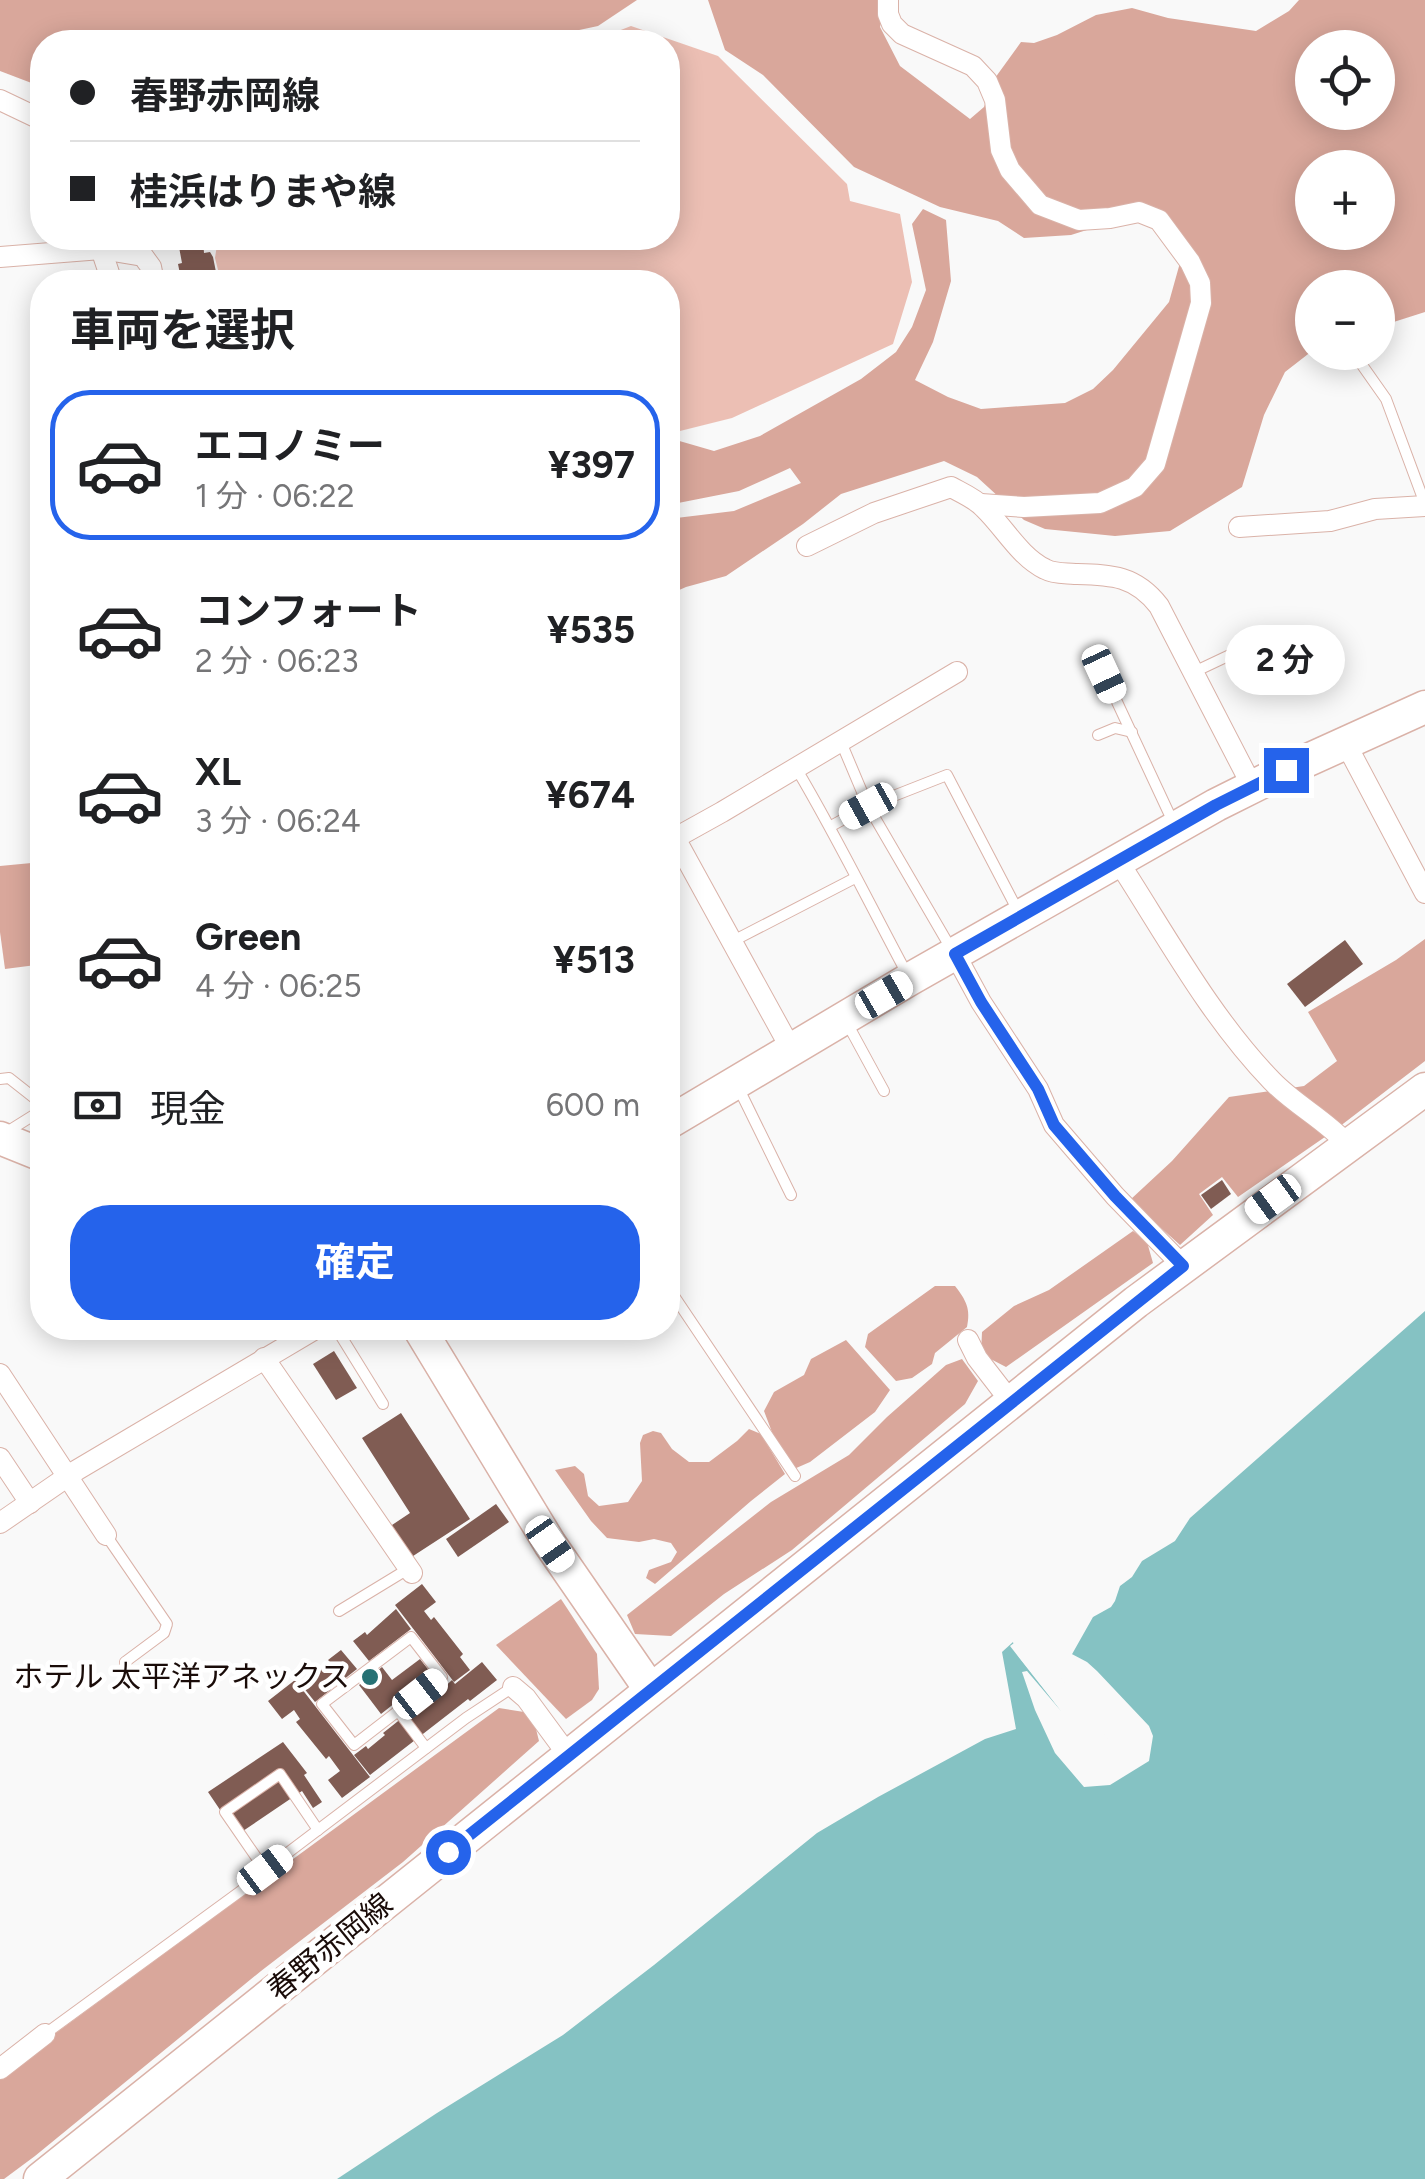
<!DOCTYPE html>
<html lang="ja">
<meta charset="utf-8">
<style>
body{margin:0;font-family:Figtree,"Noto Sans JP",sans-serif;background:#f2f2f2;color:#202124;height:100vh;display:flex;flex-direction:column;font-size:38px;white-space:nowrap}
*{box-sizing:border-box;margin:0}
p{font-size:32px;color:#757577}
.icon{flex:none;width:55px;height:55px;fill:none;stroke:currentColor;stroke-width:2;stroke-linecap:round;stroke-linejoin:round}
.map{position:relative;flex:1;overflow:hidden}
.drawer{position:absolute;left:30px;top:270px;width:650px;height:1070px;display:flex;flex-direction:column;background:#fff;border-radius:40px;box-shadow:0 5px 25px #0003}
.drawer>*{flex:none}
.guide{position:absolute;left:30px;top:30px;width:650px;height:220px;border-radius:40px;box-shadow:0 5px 25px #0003;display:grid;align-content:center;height:220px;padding:0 40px;background:#fff}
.controls{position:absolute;left:1295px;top:30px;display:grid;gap:20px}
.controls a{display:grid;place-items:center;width:100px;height:100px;border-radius:50%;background:#fff;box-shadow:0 5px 25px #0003;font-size:50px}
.end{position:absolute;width:45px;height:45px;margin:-22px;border:12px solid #2563eb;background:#fff;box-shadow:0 0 0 5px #fff}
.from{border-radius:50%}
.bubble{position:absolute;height:70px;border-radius:35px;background:#fff;box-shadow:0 5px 25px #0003;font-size:32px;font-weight:700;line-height:70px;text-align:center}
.car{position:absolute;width:30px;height:60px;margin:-30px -15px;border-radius:12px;box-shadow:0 0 8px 2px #0007;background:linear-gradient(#fff 24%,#345 0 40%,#fff 0 76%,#345 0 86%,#fff 0)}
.guide b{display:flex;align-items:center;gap:35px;height:95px;font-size:38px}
.guide b+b{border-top:2px solid #e0e0e0}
.guide i{width:25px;height:25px;background:#202124}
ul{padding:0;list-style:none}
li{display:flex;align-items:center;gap:30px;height:150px;margin:0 20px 15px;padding:0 20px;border:5px solid transparent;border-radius:40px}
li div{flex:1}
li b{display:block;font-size:38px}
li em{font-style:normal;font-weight:700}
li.current{border-color:#2563eb}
li>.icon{width:90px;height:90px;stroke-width:1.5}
h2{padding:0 40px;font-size:45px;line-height:120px}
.pay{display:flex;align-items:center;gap:25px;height:110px;padding:0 40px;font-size:38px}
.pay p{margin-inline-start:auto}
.button{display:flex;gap:20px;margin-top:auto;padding:20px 40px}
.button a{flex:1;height:115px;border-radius:40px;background:#2563eb;color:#fff;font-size:40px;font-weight:700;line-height:115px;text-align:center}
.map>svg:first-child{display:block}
</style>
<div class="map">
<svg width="1425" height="2179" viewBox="0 0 1425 2179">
<rect width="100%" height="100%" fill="#f9f9f9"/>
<polygon fill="#ecbfb4" points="631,26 718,56 847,184 850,201 900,214 912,282 893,344 732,418 668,434 668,282 221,282 215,258 218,238 668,238 668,42 590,42"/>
<g fill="#d9a79b" fill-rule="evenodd">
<polygon points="0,0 637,0 598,26 523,42 42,42 42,87 0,71"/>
<path d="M708,0H886L880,27L900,66L970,119L984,107L995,78L1021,42L1034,43L1057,35L1096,15L1132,8L1168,18L1256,31L1289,11L1299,0H1425V312L1378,327V288H1312V351L1285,372L1264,415L1242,487L1170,531L1115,536L1045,529L1024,520L977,477L944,461L841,494L803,524L726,576L686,587L668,595V519L734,511L801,483L790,468L739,491L668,505V442L676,440L714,451L760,436L861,379L896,352L912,327L926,290L912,224L923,209L946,220L951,281L933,342L915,380L948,397L981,409L1065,403L1093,389L1113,370L1169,302L1183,252L1161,216L1112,222L1071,235L1024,238L998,221L940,207L854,167L763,75L725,50ZM1312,48H1378V112H1312ZM1312,168H1378V232H1312Z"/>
<polygon points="42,862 42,959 36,965 5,969 0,932 0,866"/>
<polygon points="1425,939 1425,1061 1335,1130 1238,1197 1222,1177 1199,1194 1213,1215 1180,1245 1130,1200 1172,1161 1229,1097 1304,1086 1337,1061 1308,1012 1396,960"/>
<polygon points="1133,1231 1147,1242 1153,1263 1006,1367 981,1354 982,1332 1014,1306 1049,1290"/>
<path d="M935,1286H955C966,1300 971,1309 967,1327L935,1353L932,1364L912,1378L896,1381L865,1347L868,1334Z"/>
<polygon points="846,1340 890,1390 875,1412 810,1462 794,1469 775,1440 764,1411 774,1392 804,1375 811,1359"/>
<polygon points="962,1359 978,1381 965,1404 792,1550 724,1594 671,1636 635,1634 627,1615 771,1502 849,1455 887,1417 946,1365"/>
<polygon points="749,1429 761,1434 785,1474 751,1501 655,1584 646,1578 649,1570 671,1562 677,1552 671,1543 654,1539 639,1542 607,1538 591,1521 555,1470 575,1466 584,1474 588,1496 599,1506 628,1502 642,1481 640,1443 643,1435 653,1431 661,1433 672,1449 689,1462 709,1462 737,1441"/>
<polygon points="561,1599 597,1654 599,1689 592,1700 566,1719 496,1645"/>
<polygon points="499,1708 524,1712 536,1729 539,1741 403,1862 261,1971 35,2156 4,2179 0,2179 0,2074"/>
</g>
<polygon fill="#85c2c3" points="1425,1311 1425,2179 337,2179 437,2113 563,2035 654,1965 817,1833 878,1797 985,1739 1016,1729 1002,1652 1013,1642 1019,1657 1098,1757 1116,1742 1071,1656 1093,1617 1111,1607 1115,1601 1120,1586 1132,1577 1142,1561 1175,1541 1190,1518"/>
<polygon fill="#f9f9f9" points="1014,1637 1018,1640 1023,1655 1099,1750 1109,1741 1060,1676 1068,1652 1087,1662 1097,1671 1149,1726 1153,1736 1149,1761 1110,1785 1084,1787 1055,1753 1035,1710 1022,1672 1027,1671 1061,1711 1010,1646 1014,1643 1010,1638"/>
<g fill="#805c53">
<polygon points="185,238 200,238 203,240 204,253 210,252 213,257 218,282 173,282 181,279 178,264 182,263 179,247 187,245"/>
<polygon points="1345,940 1363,964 1305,1007 1287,984"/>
<polygon points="1222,1180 1231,1194 1211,1209 1201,1195"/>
<polygon points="334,1351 357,1388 336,1400 313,1364"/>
<polygon points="401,1413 470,1519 410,1558 389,1527 410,1513 362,1438"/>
<polygon points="496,1504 509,1522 458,1557 446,1539"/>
<polygon points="422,1584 436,1602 424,1611 431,1620 434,1617 463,1654 460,1657 470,1670 454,1682 395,1605"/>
<polygon points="396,1609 411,1629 369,1661 353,1641 365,1632 367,1635"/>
<polygon points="341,1650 357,1669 315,1702 299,1682 311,1673 313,1675 330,1662 328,1660"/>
<polygon points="420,1659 434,1677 407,1698 405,1695 381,1714 359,1685 382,1667 392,1680"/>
<polygon points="482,1662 497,1680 470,1701 468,1699 370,1775 354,1755 366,1746 368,1749 385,1735 383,1733 421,1703 424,1706 452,1680 455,1684"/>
<polygon points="295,1680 370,1777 342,1798 328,1780 340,1771 329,1756 326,1759 296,1722 300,1719 294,1710 282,1719 268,1701"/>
<polygon points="283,1742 307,1773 304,1775 322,1802 313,1808 302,1791 237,1835 208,1792"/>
</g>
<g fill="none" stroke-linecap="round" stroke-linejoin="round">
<g stroke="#dab2a8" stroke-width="12">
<g id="lane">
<polyline points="1355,355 1386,399 1425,504"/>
<polyline points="1194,672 1249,646"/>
<polyline points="1104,674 1173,822"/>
<polyline points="1098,735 1115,728 1132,732"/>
<polyline points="841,742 868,806 953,952"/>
<path d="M796,768C836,835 870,905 907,974"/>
<polyline points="831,826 868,806 947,775 1018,911"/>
<polyline points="733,941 855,878"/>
<polyline points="847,1023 884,1091"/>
<polyline points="0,1079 9,1078 42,1104"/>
<polyline points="738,1087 791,1195"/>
<polyline points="7,1134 10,1130 42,1110"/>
<polyline points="668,1287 795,1476"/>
<polyline points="336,1328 383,1404"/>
<polyline points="106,1535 167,1624 164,1633 125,1662"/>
<polyline points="339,1611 408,1569"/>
<polygon points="411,1637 442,1677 354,1745 322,1704"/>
<polyline points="398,1711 426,1748"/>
<polyline points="265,1870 225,1812 280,1774 318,1830"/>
<polyline points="45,2034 249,1885 265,1870 466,1718 513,1687"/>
</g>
</g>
<g stroke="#dab2a8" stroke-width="22">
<g id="street">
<polyline points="888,0 888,14 892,24 902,34 973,66 987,81 995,100 1001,150 1010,170 1040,205 1079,220 1110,218 1139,212 1159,220 1190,262 1200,283 1201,303 1155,464 1135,487 1100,503 1024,507 981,504"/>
<polyline points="0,100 42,120"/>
<polyline points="101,239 101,249 112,282"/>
<polyline points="0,257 101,249 143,256 151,267 154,282"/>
<polyline points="1239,527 1330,521 1375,509 1425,506"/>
<path d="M807,546L874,513L951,487C962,493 976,499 984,508C1004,527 1020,557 1045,569C1054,574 1065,573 1075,574C1111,575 1135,575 1159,606L1252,786"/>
<polyline points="1346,744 1425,893"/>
<polyline points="675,838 791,1049"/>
<polyline points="668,842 722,812 957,672"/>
<path d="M1118,861C1166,935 1210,1017 1272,1081C1295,1105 1326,1120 1348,1145"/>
<polyline points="955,954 981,1002 1038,1089 1054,1125 1115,1196 1183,1266"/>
<polyline points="968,1340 977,1358 1011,1402"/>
<polyline points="264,1358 412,1573"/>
<polyline points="0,1374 106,1535"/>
<polyline points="0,1458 30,1503"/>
<polyline points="0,1523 77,1470 317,1328"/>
<polyline points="513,1687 526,1698 568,1755"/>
<polyline points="0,2069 45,2034"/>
</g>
</g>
<g stroke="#dab2a8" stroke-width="35">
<g id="primary">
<polyline points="668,1123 910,979 1216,805 1286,770 1425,707"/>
<polyline points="0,1138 42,1155"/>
<polyline points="419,1328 550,1544 650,1689"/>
<polyline points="40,2179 1136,1302 1425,1089"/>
</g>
</g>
<use href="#lane" stroke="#fff" stroke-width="10"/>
<use href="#street" stroke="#fff" stroke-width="20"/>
<use href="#primary" stroke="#fff" stroke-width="32"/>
</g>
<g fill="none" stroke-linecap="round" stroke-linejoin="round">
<polyline stroke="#2563eb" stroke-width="12" points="448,1852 1183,1266 1115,1196 1054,1125 1038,1089 981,1002 955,954 1216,805 1286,770"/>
</g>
<circle fill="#267174" stroke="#fff" stroke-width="4" cx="370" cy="1677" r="10"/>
<g text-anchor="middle" stroke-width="9" stroke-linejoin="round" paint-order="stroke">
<g font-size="30" fill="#1a0c09" stroke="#fff" text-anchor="end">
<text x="350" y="1687">ホテル 太平洋アネックス</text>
</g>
<g font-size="30" fill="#1a0c09" stroke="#fff">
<text transform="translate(330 1947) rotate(-39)" y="10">春野赤岡線</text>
</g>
</g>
</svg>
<div class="controls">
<a><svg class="icon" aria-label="locate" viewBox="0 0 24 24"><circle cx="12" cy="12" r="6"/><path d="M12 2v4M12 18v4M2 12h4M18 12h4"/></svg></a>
<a>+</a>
<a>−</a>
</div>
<i class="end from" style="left:448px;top:1852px"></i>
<i class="end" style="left:1286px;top:770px"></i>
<div class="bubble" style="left:1225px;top:625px;width:120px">2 分</div>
<i class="car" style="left:1104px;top:674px;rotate:155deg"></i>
<i class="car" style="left:868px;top:806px;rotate:241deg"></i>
<i class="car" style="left:884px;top:995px;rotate:60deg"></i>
<i class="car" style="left:1273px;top:1199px;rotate:234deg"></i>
<i class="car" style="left:550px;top:1544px;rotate:145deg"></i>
<i class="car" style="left:420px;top:1694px;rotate:52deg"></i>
<i class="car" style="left:265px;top:1870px;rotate:53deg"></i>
<div class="guide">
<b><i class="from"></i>春野赤岡線</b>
<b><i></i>桂浜はりまや線</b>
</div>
<section class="drawer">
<h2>車両を選択</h2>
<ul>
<li class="current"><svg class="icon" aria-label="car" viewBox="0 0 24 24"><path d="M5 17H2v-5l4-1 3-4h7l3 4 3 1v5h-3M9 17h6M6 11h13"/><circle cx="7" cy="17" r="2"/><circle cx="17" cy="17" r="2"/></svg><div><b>エコノミー</b><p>1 分 · 06:22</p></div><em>¥397</em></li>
<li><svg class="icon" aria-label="car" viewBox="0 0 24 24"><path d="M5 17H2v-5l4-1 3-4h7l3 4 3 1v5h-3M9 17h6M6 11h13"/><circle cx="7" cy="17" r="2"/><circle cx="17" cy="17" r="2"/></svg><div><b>コンフォート</b><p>2 分 · 06:23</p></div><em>¥535</em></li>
<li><svg class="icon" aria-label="car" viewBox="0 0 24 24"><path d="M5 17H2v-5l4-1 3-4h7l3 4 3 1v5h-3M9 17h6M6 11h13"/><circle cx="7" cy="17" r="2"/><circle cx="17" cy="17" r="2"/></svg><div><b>XL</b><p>3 分 · 06:24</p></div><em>¥674</em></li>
<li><svg class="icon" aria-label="car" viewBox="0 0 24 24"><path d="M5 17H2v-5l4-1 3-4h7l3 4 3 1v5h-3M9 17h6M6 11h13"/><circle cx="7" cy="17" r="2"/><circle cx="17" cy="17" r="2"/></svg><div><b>Green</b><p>4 分 · 06:25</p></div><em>¥513</em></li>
</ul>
<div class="pay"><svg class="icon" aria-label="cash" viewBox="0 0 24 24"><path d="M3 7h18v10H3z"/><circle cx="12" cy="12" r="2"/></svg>現金<p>600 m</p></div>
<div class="button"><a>確定</a></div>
</section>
</div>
